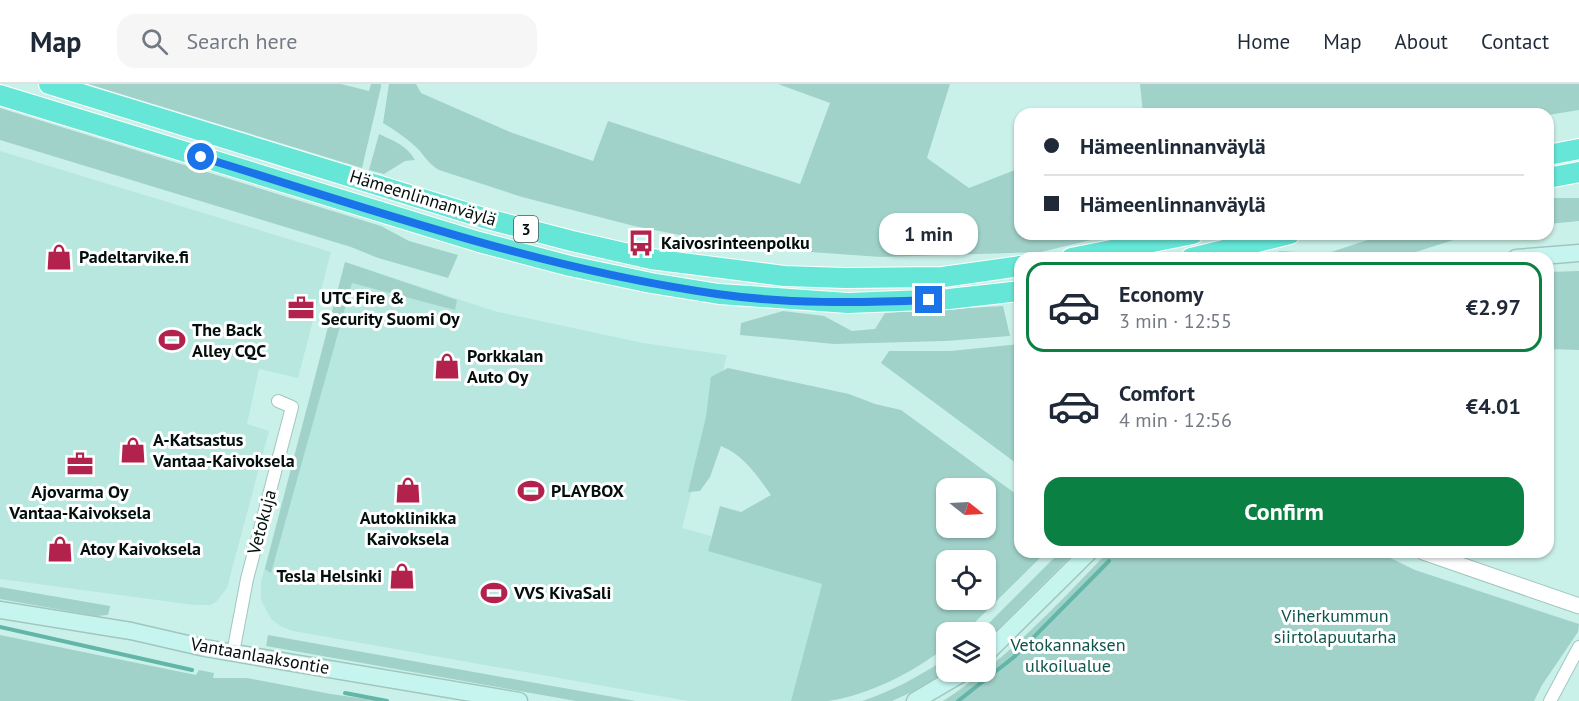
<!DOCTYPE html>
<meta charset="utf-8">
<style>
body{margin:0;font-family:"PT Sans",sans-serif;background:#f6f6f7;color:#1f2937;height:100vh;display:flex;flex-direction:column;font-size:22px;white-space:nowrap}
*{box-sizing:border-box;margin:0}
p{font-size:20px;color:#747a83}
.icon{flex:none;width:33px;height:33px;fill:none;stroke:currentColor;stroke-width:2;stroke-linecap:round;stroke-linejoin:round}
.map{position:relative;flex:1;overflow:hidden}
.sheet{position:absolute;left:1014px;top:168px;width:540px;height:306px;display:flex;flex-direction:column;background:#fff;border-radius:18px;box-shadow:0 2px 4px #0004}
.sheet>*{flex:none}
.hud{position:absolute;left:1014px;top:24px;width:540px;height:132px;border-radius:18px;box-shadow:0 2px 4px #0004;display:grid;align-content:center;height:132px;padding:0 30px;background:#fff}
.needle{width:39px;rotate:108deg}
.buttons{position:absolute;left:936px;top:394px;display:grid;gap:12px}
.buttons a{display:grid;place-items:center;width:60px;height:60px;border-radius:12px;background:#fff;box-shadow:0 2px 4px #0004;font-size:30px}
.end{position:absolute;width:27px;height:27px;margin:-14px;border:8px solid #1a73e8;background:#fff;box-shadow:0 0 0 3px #fff}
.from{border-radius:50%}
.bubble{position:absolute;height:42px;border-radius:18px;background:#fff;box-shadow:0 2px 4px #0004;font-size:20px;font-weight:700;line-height:42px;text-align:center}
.hud b{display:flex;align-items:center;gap:21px;height:57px;font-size:22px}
.hud b+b{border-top:2px solid #e0e1e3}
.hud i{width:15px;height:15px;background:#1f2937}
ul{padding:10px 0 0;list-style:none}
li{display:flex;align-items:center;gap:18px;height:90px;margin:0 12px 9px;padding:0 18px;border:3px solid transparent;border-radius:18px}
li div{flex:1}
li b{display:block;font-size:22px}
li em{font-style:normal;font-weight:700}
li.on{border-color:#0b8043}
li>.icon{width:54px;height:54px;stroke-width:1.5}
.primary-button{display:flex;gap:12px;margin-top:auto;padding:12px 30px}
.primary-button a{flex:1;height:69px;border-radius:18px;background:#0b8043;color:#fff;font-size:24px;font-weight:700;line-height:69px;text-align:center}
header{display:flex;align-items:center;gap:36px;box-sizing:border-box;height:84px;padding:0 30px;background:#fff;border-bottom:2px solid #e0e1e3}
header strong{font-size:28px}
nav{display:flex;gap:33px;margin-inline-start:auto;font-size:21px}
.search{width:420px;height:54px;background:#f6f6f7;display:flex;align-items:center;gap:15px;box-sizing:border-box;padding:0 21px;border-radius:18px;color:#747a83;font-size:22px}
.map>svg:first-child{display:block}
</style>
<header>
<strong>Map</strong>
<div class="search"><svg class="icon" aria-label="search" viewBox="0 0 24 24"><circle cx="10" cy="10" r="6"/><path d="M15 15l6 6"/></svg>Search here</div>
<nav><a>Home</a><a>Map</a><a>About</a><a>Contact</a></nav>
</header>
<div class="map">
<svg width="1579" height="617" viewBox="0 0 1579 617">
<rect width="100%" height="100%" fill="#caf1e9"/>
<g fill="#b7e7de">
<polygon points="0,67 331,168 298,294 259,285 247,340 269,347 227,504 217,517 211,521 194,521 0,495"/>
<polygon points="345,178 494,227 643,259 727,271 682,444 711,452 709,467 822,500 791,617 688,617 293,547 282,543 271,535 261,516 261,498"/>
</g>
<g fill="#a0d2c9" fill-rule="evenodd">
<polygon points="88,0 341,0 369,7 371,0 381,0 381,3 362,84"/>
<path d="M389,0H416L421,9L510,48L593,77L608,37L800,100L830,19L778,0H950L927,74L969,104L1020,84V150H1116L1041,168L881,173L740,163L634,142L522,113L439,86C429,80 426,74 419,66C408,55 396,47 383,39Z"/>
<polygon points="1140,0 1579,0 1579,26 1548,31 1143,30"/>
<polygon points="0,24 381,142 409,157 458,171 448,194 378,174 351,163 0,56"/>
<path d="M379,50C394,57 406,61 415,76L405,77L384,90L369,86Z"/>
<polygon points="1548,114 1579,114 1579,137 1548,140"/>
<polygon points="1386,150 1472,150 1397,174 1253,174 1281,167 1325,170"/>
<polygon points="345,178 457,216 455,226 352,199 271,489 265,485"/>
<polygon points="1579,187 1579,266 1548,265 1548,188"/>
<polygon points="1003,222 1010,252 946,257 834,260 740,251 741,239 783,227 824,232 852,247 875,245 885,229"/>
<polygon points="1020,260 1020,382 881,279 889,267 950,267"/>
<path d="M728,284L849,310L875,320L901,326L1020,413V468H1046L964,549H946V563C913,588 870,611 828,617C816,617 803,617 791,617L822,500L708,467L720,422L741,428L771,411C757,392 744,371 721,362L710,393L700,407L688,408L706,333L711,293ZM946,405H986V444H946ZM946,477H986V516H946Z"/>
<polygon points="1060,468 1075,468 986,557 986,549 979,549"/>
<path d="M1108,468H1378L1415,486L1579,540L1578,548L1542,601L1534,617H943C1005,577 1056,522 1108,468Z"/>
<polygon points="0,503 110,522 110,523 108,531 96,532 0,515"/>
<polygon points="0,551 196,591 199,586 214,589 213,594 247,594 331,610 380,617 0,617"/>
<polygon points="268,551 636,617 576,617 266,562"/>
<path d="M946,575V588L914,607L892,617H862C893,607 919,592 946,575Z"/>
</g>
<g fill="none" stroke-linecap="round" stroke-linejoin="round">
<g stroke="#63b5a8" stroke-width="4">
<polyline points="0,543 192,586"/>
<polyline points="345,609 387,617"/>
<polyline points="958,617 1014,573 1109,477"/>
</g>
<g stroke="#a1c6bf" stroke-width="14">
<g id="minor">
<polyline points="233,569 247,495 292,323 278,317"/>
<polyline points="1550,617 1579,563"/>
</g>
</g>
<g stroke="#a1c6bf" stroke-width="17">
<polyline id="tertiary" points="1423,468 1579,522"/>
</g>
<g stroke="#a1c6bf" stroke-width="19">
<g id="secondary">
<polyline points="1516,174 1579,169"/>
<polyline points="0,526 131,547 205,564 519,617"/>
<polyline points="986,570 1089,468"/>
<polyline points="915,617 964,588"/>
</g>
</g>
<g stroke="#fff" stroke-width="22">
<g id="trunk">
<polyline points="49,0 484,134 572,157 651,175 784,192 845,194 943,193 1020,182"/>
<polyline points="0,11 479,158 570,182 651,199 719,210 848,219 949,215 1020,207"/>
<polyline points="1548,71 1579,65"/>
<polyline points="1548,94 1579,88"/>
<polyline points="1071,174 1193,150"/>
<polyline points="1191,174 1290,150"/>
</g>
</g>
<use href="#minor" stroke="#fff" stroke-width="12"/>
<use href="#tertiary" stroke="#fff" stroke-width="15"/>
<use href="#secondary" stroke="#c6f5ef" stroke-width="16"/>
<use href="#trunk" stroke="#66e6d6" stroke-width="20"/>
</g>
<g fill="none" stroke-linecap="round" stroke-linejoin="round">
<path stroke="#1a73e8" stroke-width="8" d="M201,73C370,125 541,185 717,210C787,220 858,219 929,216"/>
</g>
<defs>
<g id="bus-bare" transform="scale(2.07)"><path d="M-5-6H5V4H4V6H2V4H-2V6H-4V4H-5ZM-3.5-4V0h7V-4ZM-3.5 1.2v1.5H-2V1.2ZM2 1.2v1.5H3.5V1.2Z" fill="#b3224c" stroke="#fff" stroke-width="2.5" paint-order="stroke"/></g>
<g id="shop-bare" transform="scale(2.07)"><path d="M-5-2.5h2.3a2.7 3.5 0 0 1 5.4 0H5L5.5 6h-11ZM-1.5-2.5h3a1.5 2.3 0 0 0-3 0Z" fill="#b3224c" stroke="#fff" stroke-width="2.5" paint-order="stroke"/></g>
<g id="office-bare" transform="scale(2.07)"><path d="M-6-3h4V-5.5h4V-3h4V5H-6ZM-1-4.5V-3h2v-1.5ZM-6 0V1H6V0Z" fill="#b3224c" stroke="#fff" stroke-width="2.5" paint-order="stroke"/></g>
<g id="stadium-bare" transform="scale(2.07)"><path d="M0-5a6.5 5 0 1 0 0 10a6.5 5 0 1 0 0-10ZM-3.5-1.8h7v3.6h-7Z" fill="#b3224c" stroke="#fff" stroke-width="2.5" paint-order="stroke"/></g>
</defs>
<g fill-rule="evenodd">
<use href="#bus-bare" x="641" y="159"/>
<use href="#shop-bare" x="59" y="173"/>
<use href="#office-bare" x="301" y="224"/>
<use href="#stadium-bare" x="172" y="256"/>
<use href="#shop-bare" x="447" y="282"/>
<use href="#shop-bare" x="133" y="366"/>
<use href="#office-bare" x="80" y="380"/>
<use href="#shop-bare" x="408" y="406"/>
<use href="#stadium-bare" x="531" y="407"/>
<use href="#shop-bare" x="60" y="465"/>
<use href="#shop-bare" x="402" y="492"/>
<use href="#stadium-bare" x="494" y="509"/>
</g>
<g text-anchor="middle" stroke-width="6" stroke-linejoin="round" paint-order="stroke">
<rect fill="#fff" stroke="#4f5756" stroke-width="1.5" x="514" y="132" width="24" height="26" rx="4.5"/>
<g font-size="16" font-weight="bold" fill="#030f0d">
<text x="526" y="151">3</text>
</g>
<g font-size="18" fill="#030f0d" stroke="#fff">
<text transform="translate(423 114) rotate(17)" y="6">Hämeenlinnanväylä</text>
<text transform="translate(262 438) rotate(-75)" y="6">Vetokuja</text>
<text transform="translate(260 572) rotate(10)" y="6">Vantaanlaaksontie</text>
</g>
<g font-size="18" font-weight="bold" fill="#030f0d" stroke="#fff" text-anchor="start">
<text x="661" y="165">Kaivosrinteenpolku</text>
<text x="79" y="179">Padeltarvike.fi</text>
<text x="321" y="220">UTC Fire &amp;<tspan x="321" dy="21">Security Suomi Oy</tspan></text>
<text x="192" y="252">The Back<tspan x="192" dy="21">Alley CQC</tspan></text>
<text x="467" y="278">Porkkalan<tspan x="467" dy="21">Auto Oy</tspan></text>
<text x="153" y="362">A-Katsastus<tspan x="153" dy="21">Vantaa-Kaivoksela</tspan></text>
<text x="551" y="413">PLAYBOX</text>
<text x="80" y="414" text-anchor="middle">Ajovarma Oy<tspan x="80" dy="21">Vantaa-Kaivoksela</tspan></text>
<text x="408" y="440" text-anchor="middle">Autoklinikka<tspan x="408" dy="21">Kaivoksela</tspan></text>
<text x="80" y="471">Atoy Kaivoksela</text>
<text x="382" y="498" text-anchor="end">Tesla Helsinki</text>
<text x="514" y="515">VVS KivaSali</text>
</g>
<g font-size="18" fill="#0d554c" stroke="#fff">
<text x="1335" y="538">Viherkummun<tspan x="1335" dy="21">siirtolapuutarha</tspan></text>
<text x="1068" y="567">Vetokannaksen<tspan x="1068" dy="21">ulkoilualue</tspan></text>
</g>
</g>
</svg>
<div class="buttons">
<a><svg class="needle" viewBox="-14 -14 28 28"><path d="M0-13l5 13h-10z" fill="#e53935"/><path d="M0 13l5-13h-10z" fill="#747a83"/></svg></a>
<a><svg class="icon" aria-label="locate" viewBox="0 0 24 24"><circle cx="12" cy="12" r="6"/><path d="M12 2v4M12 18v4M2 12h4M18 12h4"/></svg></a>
<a><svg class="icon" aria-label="layers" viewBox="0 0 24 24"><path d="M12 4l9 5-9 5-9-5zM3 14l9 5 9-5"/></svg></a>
</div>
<i class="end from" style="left:201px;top:73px"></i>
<i class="end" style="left:929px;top:216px"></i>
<div class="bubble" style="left:879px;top:129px;width:99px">1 min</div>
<div class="hud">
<b><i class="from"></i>Hämeenlinnanväylä</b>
<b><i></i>Hämeenlinnanväylä</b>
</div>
<section class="sheet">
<ul>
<li class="on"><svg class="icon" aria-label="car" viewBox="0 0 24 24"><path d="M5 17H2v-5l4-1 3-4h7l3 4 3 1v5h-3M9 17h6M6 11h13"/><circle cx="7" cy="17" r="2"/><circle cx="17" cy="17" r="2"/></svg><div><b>Economy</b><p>3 min · 12:55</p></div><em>€2.97</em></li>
<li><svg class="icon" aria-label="car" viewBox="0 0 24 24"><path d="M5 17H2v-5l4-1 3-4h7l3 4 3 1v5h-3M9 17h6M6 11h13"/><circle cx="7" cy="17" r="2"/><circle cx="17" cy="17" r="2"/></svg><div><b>Comfort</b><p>4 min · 12:56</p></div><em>€4.01</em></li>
</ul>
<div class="primary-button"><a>Confirm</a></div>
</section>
</div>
